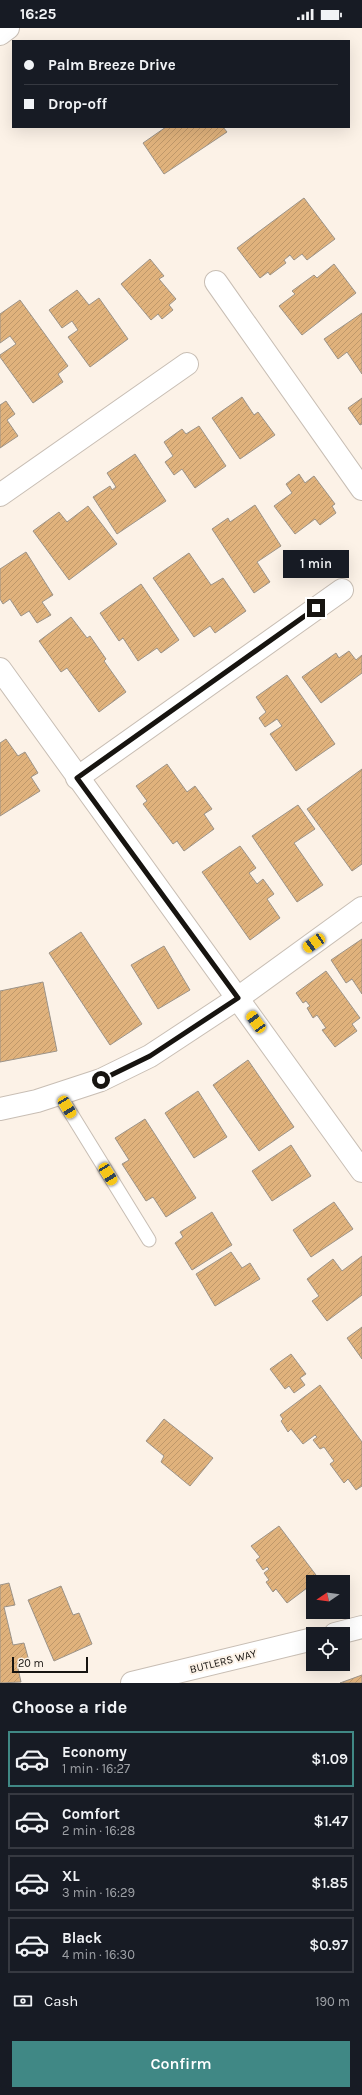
<!DOCTYPE html>
<meta charset="utf-8">
<style>
body{margin:0;font-family:Karla,sans-serif;background:#242831;color:#f1f3f6;height:100vh;display:flex;flex-direction:column;font-size:15px;white-space:nowrap}
*{box-sizing:border-box;margin:0}
p{font-size:13px;color:#9ea1a6}
.icon{flex:none;width:22px;height:22px;fill:none;stroke:currentColor;stroke-width:2;stroke-linecap:round;stroke-linejoin:round}
.map{position:relative;height:1655px;overflow:hidden}
.sheet{display:flex;flex-direction:column;background:#171b24;flex:1}
.sheet>*{flex:none}
.banner{position:absolute;left:12px;top:12px;width:338px;height:88px;border-radius:0px;box-shadow:0 4px 16px #0002;display:grid;align-content:center;height:88px;padding:0 12px;background:#171b24}
.needle{width:26px;rotate:257deg}
.tools{position:absolute;left:306px;top:1547px;display:grid;gap:8px}
.tools a{display:grid;place-items:center;width:44px;height:44px;border-radius:0px;background:#171b24;box-shadow:0 4px 16px #0002;font-size:20px}
.scale{position:absolute;left:12px;bottom:10px;width:76px;box-sizing:border-box;padding-left:4px;border:2px solid #171410;border-top:0;font-size:11px;line-height:14px;white-space:nowrap;color:#171410;-webkit-text-stroke:3px #fcf2e7;paint-order:stroke}
.end{position:absolute;width:18px;height:18px;margin:-9px;border:5px solid #171410;background:#fff;box-shadow:0 0 0 2px #fff}
.from{border-radius:50%}
.bubble{position:absolute;height:28px;border-radius:0px;background:#171b24;box-shadow:0 4px 16px #0002;font-size:13px;font-weight:600;line-height:28px;text-align:center}
.car{position:absolute;width:12px;height:24px;margin:-12px -6px;border-radius:5px;box-shadow:0 0 3px 1px #0007;background:linear-gradient(#f5c518 24%,#345 0 40%,#f5c518 0 76%,#345 0 86%,#f5c518 0)}
.banner b{display:flex;align-items:center;gap:14px;height:38px;font-size:15px}
.banner b+b{border-top:1px solid #363941}
.banner i{width:10px;height:10px;background:#f1f3f6}
ul{padding:0;list-style:none}
li{display:flex;align-items:center;gap:12px;height:56px;margin:0 8px 6px;padding:0 4px;border:2px solid #363941;border-radius:0px}
li div{flex:1}
li b{display:block;font-size:15px}
li em{font-style:normal;font-weight:600}
li.current{border-color:#408885}
li>.icon{width:36px;height:36px;stroke-width:1.5}
h2{padding:0 12px;font-size:18px;line-height:48px}
.pay{display:flex;align-items:center;gap:10px;height:44px;padding:0 12px;font-size:15px}
.pay p{margin-inline-start:auto}
.action{display:flex;gap:8px;margin-top:auto;padding:8px 12px}
.action a{flex:1;height:46px;border-radius:0px;background:#408885;color:#fff;font-size:16px;font-weight:600;line-height:46px;text-align:center}
.status{display:flex;justify-content:space-between;align-items:center;height:28px;padding:0 20px;background:#171b24;direction:ltr}
.status svg{height:11px;fill:currentColor}
.map>svg:first-child{display:block}
</style>
<div class="status"><b>16:25</b><svg viewBox="0 0 49 12"><path d="M0 12V9h3v3zM5 12V6h3v6zM10 12V3h3v9zM15 12V0h3v12zM26 1h20v11H26zM47 4h2v5h-2z"/></svg></div>
<div class="map">
<svg width="362" height="1655" viewBox="0 0 362 1655">
<defs>
<pattern id="building-hatch" width="6" height="6" patternUnits="userSpaceOnUse"><rect width="6" height="6" fill="#e0b27c"/><path d="M-1 1l2-2M0 6l6-6M5 7l2-2" fill="none" stroke="#bf986a"/></pattern>
</defs>
<rect width="100%" height="100%" fill="#fcf2e7"/>
<g fill="url(#building-hatch)" stroke="#9c9388">
<polygon points="166,99 223,99 227,104 164,146 143,115"/>
<polygon points="304,170 335,211 307,232 302,226 294,232 290,227 284,232 286,235 270,247 268,244 260,250 237,220"/>
<polygon points="150,231 164,248 159,251 176,271 169,277 173,282 162,291 158,286 151,292 121,256"/>
<polygon points="334,236 356,265 302,307 279,278 295,266 292,263 314,247 317,250"/>
<polygon points="77,262 89,277 99,270 128,311 90,339 68,309 78,302 72,293 62,300 49,282"/>
<polygon points="20,272 68,338 58,346 63,354 33,375 0,329 0,327 16,316 10,308 0,315 0,286"/>
<polygon points="362,285 362,346 347,324 338,331 324,311"/>
<polygon points="242,369 254,387 258,384 275,407 240,431 212,390"/>
<polygon points="362,370 362,396 360,397 348,380"/>
<polygon points="6,373 15,386 7,392 18,408 0,420 0,377"/>
<polygon points="199,398 226,438 195,460 182,441 174,447 165,434 173,428 164,414 182,401 186,406"/>
<polygon points="135,426 166,473 117,506 93,469 110,458 112,462 116,459 107,445"/>
<polygon points="299,446 305,455 314,448 335,476 332,478 336,485 320,497 315,491 295,506 274,478 292,465 286,456"/>
<polygon points="255,477 281,518 257,534 270,554 254,565 212,501 228,490 230,494"/>
<polygon points="88,478 117,516 69,552 33,503 59,484 67,494"/>
<polygon points="26,524 53,567 42,574 51,587 37,595 29,583 21,588 10,571 3,576 0,571 0,541"/>
<polygon points="189,525 211,557 223,550 246,583 215,605 210,598 194,609 153,550"/>
<polygon points="141,556 179,612 161,625 157,620 138,633 123,610 119,613 100,585"/>
<polygon points="71,589 87,610 90,608 106,631 104,633 126,664 99,684 67,640 61,644 39,613"/>
<polygon points="349,623 356,632 362,627 362,645 321,675 302,649 336,625 339,630"/>
<polygon points="287,647 335,716 296,743 270,706 282,698 277,691 265,699 259,690 266,684 256,669"/>
<polygon points="6,711 18,728 25,724 38,745 31,749 40,763 0,788 0,715"/>
<polygon points="167,736 187,764 195,758 212,781 204,786 214,801 184,823 177,813 173,816 143,776 147,773 136,758"/>
<polygon points="362,741 362,836 352,843 307,781"/>
<polygon points="298,777 315,801 294,815 323,857 297,874 252,808"/>
<polygon points="240,818 256,840 249,845 257,856 263,851 274,866 267,871 280,890 250,912 202,844"/>
<polygon points="81,904 142,996 110,1017 49,925"/>
<polygon points="362,911 362,966 352,951 346,955 331,932"/>
<polygon points="164,918 190,962 158,981 131,937"/>
<polygon points="326,943 360,990 352,996 357,1003 335,1019 322,1002 326,1000 317,987 313,990 307,980 310,978 306,973 303,975 296,965"/>
<polygon points="43,954 57,1023 0,1034 0,963"/>
<polygon points="248,1032 294,1099 259,1123 213,1057"/>
<polygon points="198,1063 227,1109 194,1130 165,1085"/>
<polygon points="145,1091 196,1170 166,1189 153,1169 146,1173 122,1136 129,1132 115,1110"/>
<polygon points="291,1117 311,1148 272,1173 252,1143"/>
<polygon points="334,1174 353,1201 311,1229 293,1202"/>
<polygon points="212,1184 232,1217 192,1242 175,1215 183,1209 180,1204"/>
<polygon points="231,1224 242,1240 250,1235 260,1251 215,1278 196,1246"/>
<polygon points="362,1228 362,1267 327,1293 312,1273 319,1268 307,1251 333,1231 342,1243"/>
<polygon points="362,1299 362,1331 347,1310"/>
<polygon points="291,1326 306,1346 300,1350 305,1357 294,1365 289,1358 285,1361 270,1341"/>
<polygon points="320,1357 362,1414 362,1458 356,1462 348,1451 344,1455 330,1436 334,1433 324,1419 320,1421 313,1412 317,1409 315,1407 303,1416 291,1401 288,1404 281,1393 283,1391 280,1387"/>
<polygon points="164,1391 213,1430 190,1458 161,1434 164,1428 146,1413"/>
<polygon points="279,1498 319,1551 287,1575 276,1561 273,1564 266,1554 269,1552 264,1545 269,1541 267,1539 263,1542 256,1532 260,1529 251,1518"/>
<polygon points="9,1555 15,1577 4,1579 13,1617 24,1615 29,1633 17,1636 21,1654 0,1655 0,1557"/>
<polygon points="61,1558 73,1587 79,1585 92,1616 54,1633 28,1572"/>
<polygon points="362,1647 362,1655 340,1655"/>
</g>
<g fill="none" stroke-linecap="round" stroke-linejoin="round">
<g stroke="#c8beb4" stroke-width="15">
<polyline id="service" points="59,1066 149,1212"/>
</g>
<g stroke="#c8beb4" stroke-width="24">
<g id="minor">
<polyline points="0,6 8,0"/>
<polyline points="216,254 362,461"/>
<polyline points="0,467 187,336"/>
<polyline points="0,641 362,1143"/>
<polyline points="77,750 342,562"/>
<polyline points="0,1081 37,1073 101,1052 150,1028 238,970 362,880"/>
<polyline points="335,1606 362,1599"/>
<polyline points="132,1655 313,1611"/>
</g>
</g>
<use href="#service" stroke="#fff" stroke-width="13"/>
<use href="#minor" stroke="#fff" stroke-width="22"/>
</g>
<g fill="none" stroke-linecap="round" stroke-linejoin="round">
<polyline stroke="#171410" stroke-width="5" points="101,1052 150,1028 238,970 77,750 316,580"/>
</g>
<g text-anchor="middle" stroke-width="4" stroke-linejoin="round" paint-order="stroke">
<g font-size="11" fill="#171410" stroke="#fcf2e7">
<text transform="translate(223 1633) rotate(-14)" y="4">BUTLERS WAY</text>
</g>
</g>
</svg>
<div class="tools">
<a><svg class="needle" viewBox="-14 -14 28 28"><path d="M0-13l5 13h-10z" fill="#e53935"/><path d="M0 13l5-13h-10z" fill="#9ea1a6"/></svg></a>
<a><svg class="icon" aria-label="locate" viewBox="0 0 24 24"><circle cx="12" cy="12" r="6"/><path d="M12 2v4M12 18v4M2 12h4M18 12h4"/></svg></a>
</div>
<div class="scale">20 m</div>
<i class="end from" style="left:101px;top:1052px"></i>
<i class="end" style="left:316px;top:580px"></i>
<div class="bubble" style="left:283px;top:522px;width:66px">1 min</div>
<i class="car" style="left:314px;top:915px;rotate:235deg"></i>
<i class="car" style="left:256px;top:994px;rotate:324deg"></i>
<i class="car" style="left:67px;top:1079px;rotate:149deg"></i>
<i class="car" style="left:108px;top:1146px;rotate:148deg"></i>
<div class="banner">
<b><i class="from"></i>Palm Breeze Drive</b>
<b><i></i>Drop-off</b>
</div>
</div>
<section class="sheet">
<h2>Choose a ride</h2>
<ul>
<li class="current"><svg class="icon" aria-label="car" viewBox="0 0 24 24"><path d="M5 17H2v-5l4-1 3-4h7l3 4 3 1v5h-3M9 17h6M6 11h13"/><circle cx="7" cy="17" r="2"/><circle cx="17" cy="17" r="2"/></svg><div><b>Economy</b><p>1 min · 16:27</p></div><em>$1.09</em></li>
<li><svg class="icon" aria-label="car" viewBox="0 0 24 24"><path d="M5 17H2v-5l4-1 3-4h7l3 4 3 1v5h-3M9 17h6M6 11h13"/><circle cx="7" cy="17" r="2"/><circle cx="17" cy="17" r="2"/></svg><div><b>Comfort</b><p>2 min · 16:28</p></div><em>$1.47</em></li>
<li><svg class="icon" aria-label="car" viewBox="0 0 24 24"><path d="M5 17H2v-5l4-1 3-4h7l3 4 3 1v5h-3M9 17h6M6 11h13"/><circle cx="7" cy="17" r="2"/><circle cx="17" cy="17" r="2"/></svg><div><b>XL</b><p>3 min · 16:29</p></div><em>$1.85</em></li>
<li><svg class="icon" aria-label="car" viewBox="0 0 24 24"><path d="M5 17H2v-5l4-1 3-4h7l3 4 3 1v5h-3M9 17h6M6 11h13"/><circle cx="7" cy="17" r="2"/><circle cx="17" cy="17" r="2"/></svg><div><b>Black</b><p>4 min · 16:30</p></div><em>$0.97</em></li>
</ul>
<div class="pay"><svg class="icon" aria-label="cash" viewBox="0 0 24 24"><path d="M3 7h18v10H3z"/><circle cx="12" cy="12" r="2"/></svg>Cash<p>190 m</p></div>
<div class="action"><a>Confirm</a></div>
</section>
